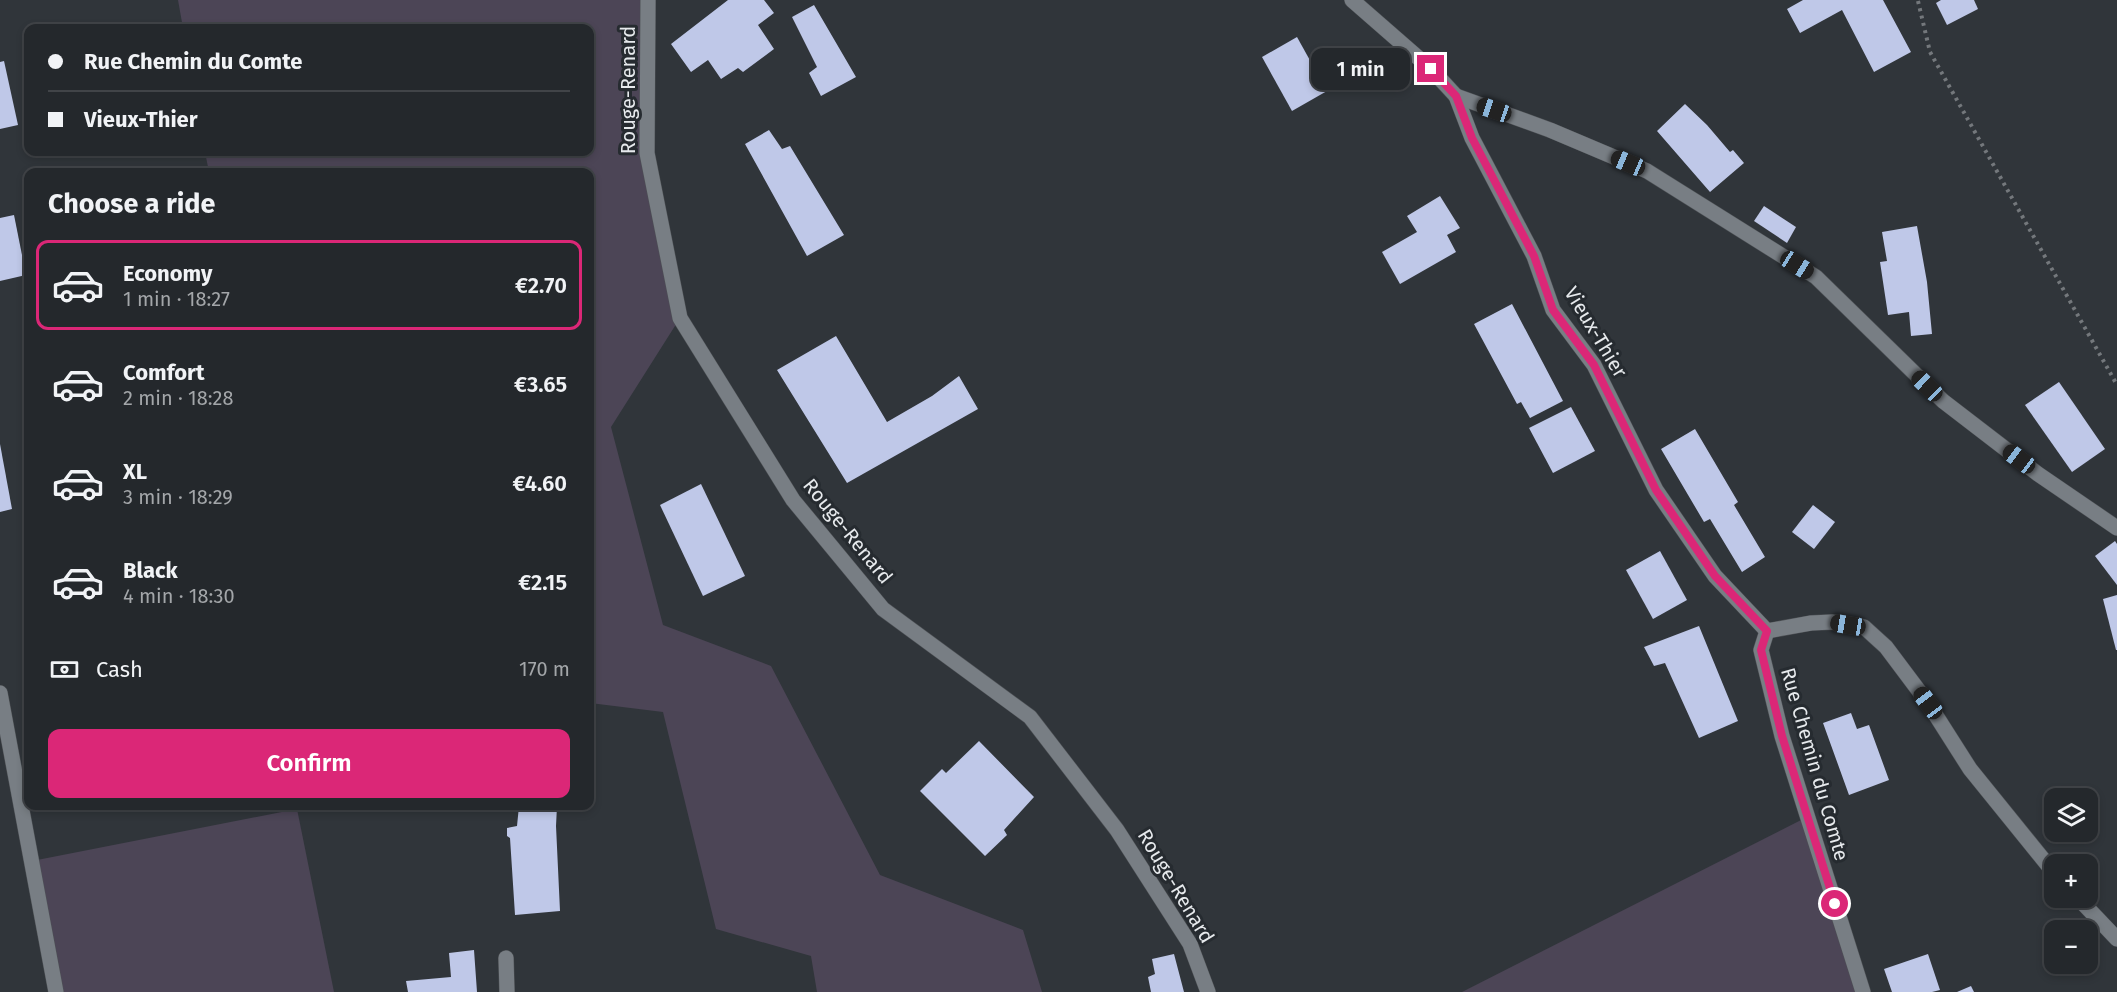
<!DOCTYPE html>
<meta charset="utf-8">
<style>
body{margin:0;font-family:"Fira Sans",sans-serif;background:#2c3034;color:#f1f3f6;height:100vh;display:flex;flex-direction:column;font-size:22px;white-space:nowrap}
*{box-sizing:border-box;margin:0}
p{font-size:20px;color:#a3a6a9}
.icon{flex:none;width:33px;height:33px;fill:none;stroke:currentColor;stroke-width:2;stroke-linecap:round;stroke-linejoin:round}
.map{position:relative;flex:1;overflow:hidden}
.details{position:absolute;left:24px;top:168px;width:570px;height:642px;display:flex;flex-direction:column;background:#24282c;border-radius:12px;box-shadow:0 3px 9px #0003,0 0 0 2px #414448}
.details>*{flex:none}
.hud{position:absolute;left:24px;top:24px;width:570px;height:132px;border-radius:12px;box-shadow:0 3px 9px #0003,0 0 0 2px #414448;display:grid;align-content:center;height:132px;padding:0 24px;background:#24282c}
.controls{position:absolute;left:2044px;top:788px;display:grid;gap:12px}
.controls a{display:grid;place-items:center;width:54px;height:54px;border-radius:12px;background:#24282c;box-shadow:0 3px 9px #0003,0 0 0 2px #414448;font-size:30px}
.end{position:absolute;width:27px;height:27px;margin:-14px;border:8px solid #db2777;background:#fff;box-shadow:0 0 0 3px #fff}
.from{border-radius:50%}
.bubble{position:absolute;height:42px;border-radius:12px;background:#24282c;box-shadow:0 3px 9px #0003,0 0 0 2px #414448;font-size:20px;font-weight:600;line-height:42px;text-align:center}
.car{position:absolute;width:18px;height:36px;margin:-18px -9px;border-radius:8px;box-shadow:0 0 4px 2px #0007;background:linear-gradient(#222 24%,#8ab4d8 0 40%,#222 0 76%,#8ab4d8 0 86%,#222 0)}
.hud b{display:flex;align-items:center;gap:21px;height:57px;font-size:22px}
.hud b+b{border-top:2px solid #414448}
.hud i{width:15px;height:15px;background:#f1f3f6}
ul{padding:0;list-style:none}
li{display:flex;align-items:center;gap:18px;height:90px;margin:0 12px 9px;padding:0 12px;border:3px solid transparent;border-radius:12px}
li div{flex:1}
li b{display:block;font-size:22px}
li em{font-style:normal;font-weight:600}
li.active{border-color:#db2777}
li>.icon{width:54px;height:54px;stroke-width:1.5}
h2{padding:0 24px;font-size:27px;line-height:72px}
.pay{display:flex;align-items:center;gap:15px;height:66px;padding:0 24px;font-size:22px}
.pay p{margin-inline-start:auto}
.cta{display:flex;gap:12px;margin-top:auto;padding:12px 24px}
.cta a{flex:1;height:69px;border-radius:12px;background:#db2777;color:#fff;font-size:24px;font-weight:600;line-height:69px;text-align:center}
.map>svg:first-child{display:block}
</style>
<div class="map">
<svg width="2117" height="992" viewBox="0 0 2117 992">
<rect width="100%" height="100%" fill="#30353a"/>
<g fill="#4c4556">
<polygon points="178,0 648,0 647,153 680,318 611,427 663,625 771,666 880,875 1023,930 1042,992 817,992 811,956 716,929 663,712 590,703 590,172 209,172 205,152 590,152 590,28 183,28"/>
<polygon points="297,809 334,992 56,992 32,861"/>
<polygon points="1807,817 1863,992 1462,992"/>
</g>
<g fill="#bfc8e8">
<polygon points="728,0 764,0 774,13 758,25 774,49 743,72 738,68 721,79 708,60 691,72 671,44"/>
<polygon points="1803,0 1883,0 1911,52 1874,72 1842,10 1800,33 1787,9"/>
<polygon points="1941,0 1974,0 1978,9 1947,25 1936,3"/>
<polygon points="814,5 856,77 821,96 809,73 817,67 792,17"/>
<polygon points="1297,37 1327,91 1292,111 1262,57"/>
<polygon points="4,61 18,125 0,129 0,62"/>
<polygon points="1685,104 1707,125 1730,152 1733,150 1744,163 1710,192 1657,131"/>
<polygon points="769,130 782,149 790,146 844,235 807,256 745,144"/>
<polygon points="1440,196 1460,228 1447,235 1456,252 1400,284 1382,252 1417,232 1407,216"/>
<polygon points="1764,206 1796,227 1787,243 1754,221"/>
<polygon points="14,215 26,275 0,281 0,218"/>
<polygon points="1917,226 1927,282 1932,334 1911,336 1909,312 1888,315 1880,262 1887,261 1882,232"/>
<polygon points="1512,304 1563,401 1530,418 1521,402 1517,404 1474,324"/>
<polygon points="836,336 887,422 932,396 959,376 978,409 847,483 777,370"/>
<polygon points="2059,382 2105,449 2072,472 2025,405"/>
<polygon points="1571,407 1595,451 1553,473 1529,428"/>
<polygon points="1695,429 1738,502 1734,505 1765,557 1742,572 1710,519 1704,522 1661,449"/>
<polygon points="0,444 12,509 0,512"/>
<polygon points="701,484 745,576 703,596 660,505"/>
<polygon points="1813,505 1835,522 1814,549 1792,532"/>
<polygon points="2115,541 2117,544 2117,585 2095,556"/>
<polygon points="1660,551 1687,600 1653,619 1626,570"/>
<polygon points="2117,595 2117,650 2116,650 2103,599"/>
<polygon points="1699,626 1738,721 1699,738 1665,663 1654,666 1644,647"/>
<polygon points="1851,713 1857,729 1869,725 1889,780 1849,795 1823,723"/>
<polygon points="979,741 1034,797 1004,830 1007,835 985,856 920,791 942,769 946,773"/>
<polygon points="519,806 557,806 556,826 560,911 515,915 510,838 507,836 507,828 517,826"/>
<polygon points="474,950 477,992 408,992 406,981 451,977 449,953"/>
<polygon points="1174,954 1184,992 1151,992 1148,977 1155,974 1152,959"/>
<polygon points="1928,954 1940,990 1932,992 1892,992 1884,969"/>
<polygon points="1971,986 1974,992 1957,992"/>
</g>
<g fill="none" stroke-linecap="round" stroke-linejoin="round">
<g stroke="#4e5256" stroke-width="16">
<g id="minor">
<polyline points="648,0 647,153 680,318 793,500 883,609 1030,717 1117,830 1190,944 1208,992"/>
<polyline points="1352,0 1431,69 1456,96 1472,138 1534,256 1553,310 1594,365 1656,490 1715,576 1767,631"/>
<polyline points="1456,96 1550,130 1647,171 1816,277 1943,401 2038,474 2117,528"/>
<polyline points="1767,631 1811,623 1832,622 1864,627 1886,647 1928,703 1970,769 2055,874"/>
<polyline points="1767,631 1761,650 1782,736 1863,992"/>
<polyline points="0,693 56,992"/>
<polyline points="2077,897 2117,939"/>
<polyline points="506,958 507,992"/>
</g>
</g>
<polyline stroke="#74787c" stroke-width="4" stroke-dasharray="3 4.5" stroke-linecap="butt" points="1918,1 1930,52 2117,385"/>
<use href="#minor" stroke="#787e84" stroke-width="15"/>
</g>
<g fill="none" stroke-linecap="round" stroke-linejoin="round">
<polyline stroke="#db2777" stroke-width="8" points="1431,69 1456,96 1472,138 1534,256 1553,310 1594,365 1656,490 1715,576 1767,631 1761,650 1782,736 1835,904"/>
</g>
<g text-anchor="middle" stroke-width="6" stroke-linejoin="round" paint-order="stroke">
<g font-size="20" fill="#e7eaed" stroke="#262b30">
<text transform="translate(628 90) rotate(-90)" y="7">Rouge-Renard</text>
<text transform="translate(1596 332) rotate(59)" y="7">Vieux-Thier</text>
<text transform="translate(848 531) rotate(51)" y="7">Rouge-Renard</text>
<text transform="translate(1815 764) rotate(74)" y="7">Rue Chemin du Comte</text>
<text transform="translate(1176 886) rotate(59)" y="7">Rouge-Renard</text>
</g>
</g>
</svg>
<div class="controls">
<a><svg class="icon" aria-label="layers" viewBox="0 0 24 24"><path d="M12 4l9 5-9 5-9-5zM3 14l9 5 9-5"/></svg></a>
<a>+</a>
<a>−</a>
</div>
<i class="end from" style="left:1835px;top:904px"></i>
<i class="end" style="left:1431px;top:69px"></i>
<div class="bubble" style="left:1311px;top:48px;width:99px">1 min</div>
<i class="car" style="left:1494px;top:110px;rotate:289deg"></i>
<i class="car" style="left:1628px;top:163px;rotate:293deg"></i>
<i class="car" style="left:1797px;top:265px;rotate:122deg"></i>
<i class="car" style="left:1927px;top:386px;rotate:314deg"></i>
<i class="car" style="left:2019px;top:459px;rotate:307deg"></i>
<i class="car" style="left:1848px;top:625px;rotate:280deg"></i>
<i class="car" style="left:1928px;top:703px;rotate:323deg"></i>
<div class="hud">
<b><i class="from"></i>Rue Chemin du Comte</b>
<b><i></i>Vieux-Thier</b>
</div>
<section class="details">
<h2>Choose a ride</h2>
<ul>
<li class="active"><svg class="icon" aria-label="car" viewBox="0 0 24 24"><path d="M5 17H2v-5l4-1 3-4h7l3 4 3 1v5h-3M9 17h6M6 11h13"/><circle cx="7" cy="17" r="2"/><circle cx="17" cy="17" r="2"/></svg><div><b>Economy</b><p>1 min · 18:27</p></div><em>€2.70</em></li>
<li><svg class="icon" aria-label="car" viewBox="0 0 24 24"><path d="M5 17H2v-5l4-1 3-4h7l3 4 3 1v5h-3M9 17h6M6 11h13"/><circle cx="7" cy="17" r="2"/><circle cx="17" cy="17" r="2"/></svg><div><b>Comfort</b><p>2 min · 18:28</p></div><em>€3.65</em></li>
<li><svg class="icon" aria-label="car" viewBox="0 0 24 24"><path d="M5 17H2v-5l4-1 3-4h7l3 4 3 1v5h-3M9 17h6M6 11h13"/><circle cx="7" cy="17" r="2"/><circle cx="17" cy="17" r="2"/></svg><div><b>XL</b><p>3 min · 18:29</p></div><em>€4.60</em></li>
<li><svg class="icon" aria-label="car" viewBox="0 0 24 24"><path d="M5 17H2v-5l4-1 3-4h7l3 4 3 1v5h-3M9 17h6M6 11h13"/><circle cx="7" cy="17" r="2"/><circle cx="17" cy="17" r="2"/></svg><div><b>Black</b><p>4 min · 18:30</p></div><em>€2.15</em></li>
</ul>
<div class="pay"><svg class="icon" aria-label="cash" viewBox="0 0 24 24"><path d="M3 7h18v10H3z"/><circle cx="12" cy="12" r="2"/></svg>Cash<p>170 m</p></div>
<div class="cta"><a>Confirm</a></div>
</section>
</div>
